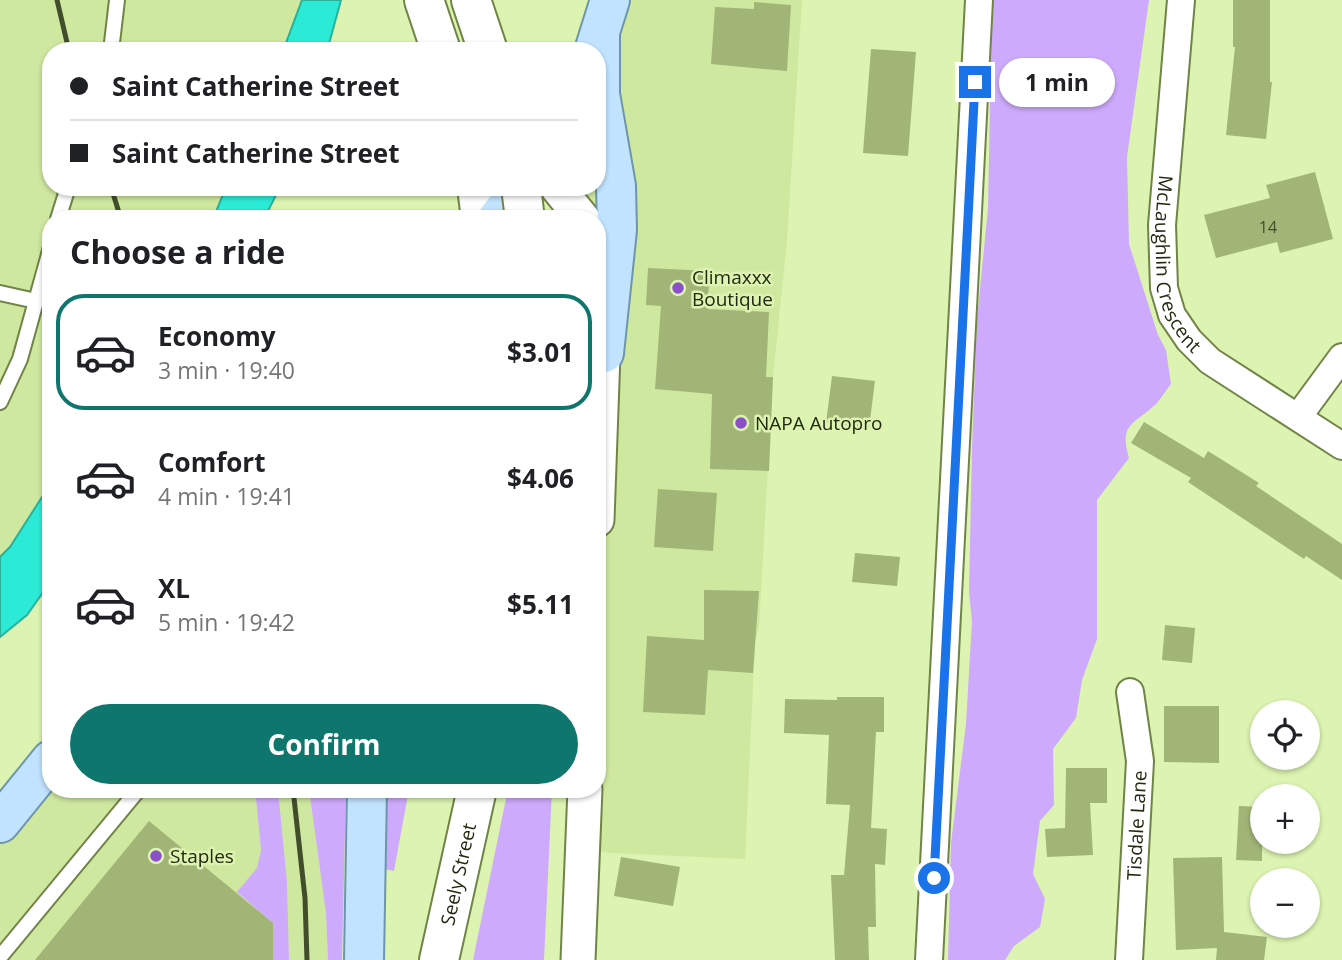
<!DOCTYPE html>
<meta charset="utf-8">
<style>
body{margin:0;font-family:"Open Sans",sans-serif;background:#f6f6f6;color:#202124;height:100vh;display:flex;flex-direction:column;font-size:26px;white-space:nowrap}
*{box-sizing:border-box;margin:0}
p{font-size:23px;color:#757577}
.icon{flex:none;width:38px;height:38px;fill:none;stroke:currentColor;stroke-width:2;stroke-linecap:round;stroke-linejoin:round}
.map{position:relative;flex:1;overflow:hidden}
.details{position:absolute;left:42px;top:210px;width:564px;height:588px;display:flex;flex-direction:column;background:#fff;border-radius:28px;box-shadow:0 2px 5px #0004}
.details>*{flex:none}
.top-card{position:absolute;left:42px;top:42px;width:564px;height:154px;border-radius:28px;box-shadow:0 2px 5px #0004;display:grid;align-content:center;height:154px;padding:0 28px;background:#fff}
.buttons{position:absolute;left:1250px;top:700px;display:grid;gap:14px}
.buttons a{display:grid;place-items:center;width:70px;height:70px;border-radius:50%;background:#fff;box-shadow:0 2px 5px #0004;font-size:35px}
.end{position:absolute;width:32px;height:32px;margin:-16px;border:9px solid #1a73e8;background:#fff;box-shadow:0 0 0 4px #fff}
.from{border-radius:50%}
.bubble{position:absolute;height:49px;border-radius:24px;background:#fff;box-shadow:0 2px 5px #0004;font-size:23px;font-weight:700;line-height:49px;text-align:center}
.top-card b{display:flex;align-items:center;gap:24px;height:66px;font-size:26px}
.top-card b+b{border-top:2px solid #e0e0e0}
.top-card i{width:18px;height:18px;background:#202124}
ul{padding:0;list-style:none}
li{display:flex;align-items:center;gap:21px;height:116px;margin:0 14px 10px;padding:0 14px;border:4px solid transparent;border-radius:28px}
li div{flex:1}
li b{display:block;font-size:26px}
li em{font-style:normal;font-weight:700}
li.active{border-color:#0f766e}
li>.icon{width:63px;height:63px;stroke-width:1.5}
h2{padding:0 28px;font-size:32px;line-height:84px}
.cta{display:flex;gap:14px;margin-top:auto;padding:14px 28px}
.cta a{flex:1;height:80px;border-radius:42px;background:#0f766e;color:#fff;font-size:28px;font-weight:700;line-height:80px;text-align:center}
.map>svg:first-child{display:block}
</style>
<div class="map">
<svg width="1342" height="960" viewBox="0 0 1342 960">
<rect width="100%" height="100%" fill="#dcf3b1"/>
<g fill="#cfe8a0">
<polygon points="0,0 302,0 283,51 51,51 51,187 226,187 213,219 51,219 51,483 10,548 0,557"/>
<polygon points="610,0 802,0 787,241 773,377 759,627 755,642 745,859 611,853 583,848 597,789 597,219 557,187 597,187"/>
<polygon points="51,789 255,789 261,850 257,868 273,923 273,960 0,960 0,823"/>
<polygon points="278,789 309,789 326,913 328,960 289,960 287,882"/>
</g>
<g fill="#ceaafc">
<path d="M992,0H1149L1127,157L1129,244L1158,335L1166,350L1171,384C1166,390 1162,397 1157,403C1136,424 1118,422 1129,458L1097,500V639L1082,680L1076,718L1053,749L1054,805L1040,821L1033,874L1045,899L1040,927L1014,946L1005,960H948L951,843L966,724L972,621L969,592L972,448L977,320L988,208Z"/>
<polygon points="255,789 278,789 287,882 289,960 273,960 273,923 237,892 257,868 261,850"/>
<polygon points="309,789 346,789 342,960 328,960 326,913"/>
<polygon points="382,789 409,789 394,871 380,868"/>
<polygon points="508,789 552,789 544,960 473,960"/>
</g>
<g fill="#2cebd6" stroke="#29b19b" stroke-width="2">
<polygon points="302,0 341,0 327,51 283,51"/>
<polygon points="226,187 280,187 264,219 213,219"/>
<polygon points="51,483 51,581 27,615 0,637 0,557 10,547"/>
</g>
<g fill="#a0b576">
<polygon points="1233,0 1270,0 1270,82 1272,82 1266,139 1226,135 1235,47 1233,47"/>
<polygon points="754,2 791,5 787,71 711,64 715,7 754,9"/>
<polygon points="871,49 916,52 908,156 863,153"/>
<polygon points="1315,172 1333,239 1280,253 1277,242 1216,258 1204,215 1270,198 1266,185"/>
<polygon points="648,268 710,271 707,309 769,312 766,377 773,377 769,471 710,469 712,394 655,389 661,306 646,305"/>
<polygon points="832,376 875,381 869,428 826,423"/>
<polygon points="1144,422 1204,458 1208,451 1259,483 1256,486 1342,544 1342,580 1306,556 1304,559 1188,482 1191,478 1131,443"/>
<polygon points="658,489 717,493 713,551 654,547"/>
<polygon points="855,553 900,557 897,586 852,582"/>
<polygon points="704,590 759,591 753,673 708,670 705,715 643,712 647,636 704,640"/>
<polygon points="1165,625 1195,628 1192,663 1162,660"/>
<polygon points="837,697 884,697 884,732 876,732 871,828 887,829 885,865 875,864 876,927 868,927 869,960 835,960 831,875 844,875 850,805 826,804 829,735 784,733 785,699 837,700"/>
<polygon points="1164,706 1219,706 1219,763 1164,762"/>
<polygon points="1066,768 1107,768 1107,803 1090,803 1093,855 1047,857 1045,829 1065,828"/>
<polygon points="1239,806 1262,807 1262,861 1236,860"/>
<polygon points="149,821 273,923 273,960 35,960"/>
<polygon points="621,857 680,867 673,906 614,896"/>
<polygon points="1222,857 1224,932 1267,937 1264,960 1216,960 1217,948 1176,950 1173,858"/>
</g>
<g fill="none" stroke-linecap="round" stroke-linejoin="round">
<g stroke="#718447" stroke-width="18">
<g id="service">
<polyline points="111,51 117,0"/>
<polyline points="58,219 68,187"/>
<polyline points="0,293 36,301"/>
<polyline points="0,402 20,359 51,247"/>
<polyline points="0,957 139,789"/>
</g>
</g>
<g stroke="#718447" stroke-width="30">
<g id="minor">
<path id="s1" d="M1181,0L1162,225L1164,288L1172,315L1189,340L1210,361L1342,446"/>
<polyline points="1298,417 1342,357"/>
<polyline points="929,960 979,0"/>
<path id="s2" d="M1129,960L1140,761L1130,692"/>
</g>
</g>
<g stroke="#718447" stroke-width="37">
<g id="tertiary">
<polyline points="557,187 583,219"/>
<polyline points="597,520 604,326"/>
<polyline points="578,960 585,789"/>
</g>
</g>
<g stroke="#718447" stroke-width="42">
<g id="secondary">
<polyline points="424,0 441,51"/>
<polyline points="471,0 488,51"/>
<polyline points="477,187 481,219"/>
<path id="s3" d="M439,960L477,789"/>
</g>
</g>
<g stroke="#6e96ab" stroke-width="42">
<g id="primary">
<polyline points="600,35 600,94 616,186 617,230 604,353"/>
<polyline points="594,51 610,0"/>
<polyline points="497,219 522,187"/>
<polyline points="0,823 51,760"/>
<polyline points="364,960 367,789"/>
</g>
</g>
<use href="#service" stroke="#fff" stroke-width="14"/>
<use href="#minor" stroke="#fff" stroke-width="26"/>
<use href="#tertiary" stroke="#fff" stroke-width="33"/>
<use href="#secondary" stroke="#fff" stroke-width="38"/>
<use href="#primary" stroke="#c1e3fe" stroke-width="38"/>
<g stroke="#424d2c" stroke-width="5">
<polyline points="57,0 69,51"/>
<polyline points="111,187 121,219"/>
<polyline points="293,789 305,898 307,960"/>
</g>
<g stroke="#718447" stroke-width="42" stroke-linecap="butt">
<polyline id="secondary-bridge" points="521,187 525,219"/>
</g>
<use href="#secondary-bridge" stroke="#fff" stroke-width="38"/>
</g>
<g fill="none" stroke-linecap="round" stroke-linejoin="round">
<polyline stroke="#1a73e8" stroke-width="9" points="934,878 975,82"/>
</g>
<g fill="#8a50c7" stroke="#dcf3b1" stroke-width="2.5">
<circle cx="678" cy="288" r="7"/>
<circle cx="741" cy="423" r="7"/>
<circle cx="156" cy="856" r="7"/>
</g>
<g text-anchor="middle" stroke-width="5" stroke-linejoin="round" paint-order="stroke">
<g font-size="16" fill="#424d2a">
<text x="1268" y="233">14</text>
</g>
<g font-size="19" fill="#222a10" stroke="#dcf3b1">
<text dy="7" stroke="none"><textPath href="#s1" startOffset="268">McLaughlin Crescent</textPath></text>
<text dy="7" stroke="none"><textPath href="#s2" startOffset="135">Tisdale Lane</textPath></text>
<text dy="7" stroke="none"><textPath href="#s3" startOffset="88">Seely Street</textPath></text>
</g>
<g font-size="19" fill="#222a10" stroke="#dcf3b1" text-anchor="start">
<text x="692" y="284">Climaxxx<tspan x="692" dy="22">Boutique</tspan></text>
<text x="755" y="430">NAPA Autopro</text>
<text x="170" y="863">Staples</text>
</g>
</g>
</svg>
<div class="buttons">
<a><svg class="icon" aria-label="locate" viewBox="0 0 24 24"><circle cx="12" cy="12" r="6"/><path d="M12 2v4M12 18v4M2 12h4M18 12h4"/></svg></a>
<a>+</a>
<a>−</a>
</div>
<i class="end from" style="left:934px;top:878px"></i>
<i class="end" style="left:975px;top:82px"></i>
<div class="bubble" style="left:999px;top:58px;width:116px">1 min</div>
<div class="top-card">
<b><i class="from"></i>Saint Catherine Street</b>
<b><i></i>Saint Catherine Street</b>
</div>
<section class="details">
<h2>Choose a ride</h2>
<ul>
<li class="active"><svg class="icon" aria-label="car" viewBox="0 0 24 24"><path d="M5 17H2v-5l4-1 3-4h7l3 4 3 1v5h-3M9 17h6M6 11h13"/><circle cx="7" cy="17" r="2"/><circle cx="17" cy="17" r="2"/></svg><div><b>Economy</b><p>3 min · 19:40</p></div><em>$3.01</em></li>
<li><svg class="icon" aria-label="car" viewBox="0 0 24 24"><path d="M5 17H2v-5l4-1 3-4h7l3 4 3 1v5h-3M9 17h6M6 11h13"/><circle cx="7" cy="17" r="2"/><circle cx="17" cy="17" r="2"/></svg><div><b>Comfort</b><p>4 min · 19:41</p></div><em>$4.06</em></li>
<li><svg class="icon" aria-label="car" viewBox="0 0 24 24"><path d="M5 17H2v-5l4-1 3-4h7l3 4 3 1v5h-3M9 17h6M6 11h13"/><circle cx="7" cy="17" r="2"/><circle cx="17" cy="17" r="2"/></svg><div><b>XL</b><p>5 min · 19:42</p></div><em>$5.11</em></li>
</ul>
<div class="cta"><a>Confirm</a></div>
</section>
</div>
